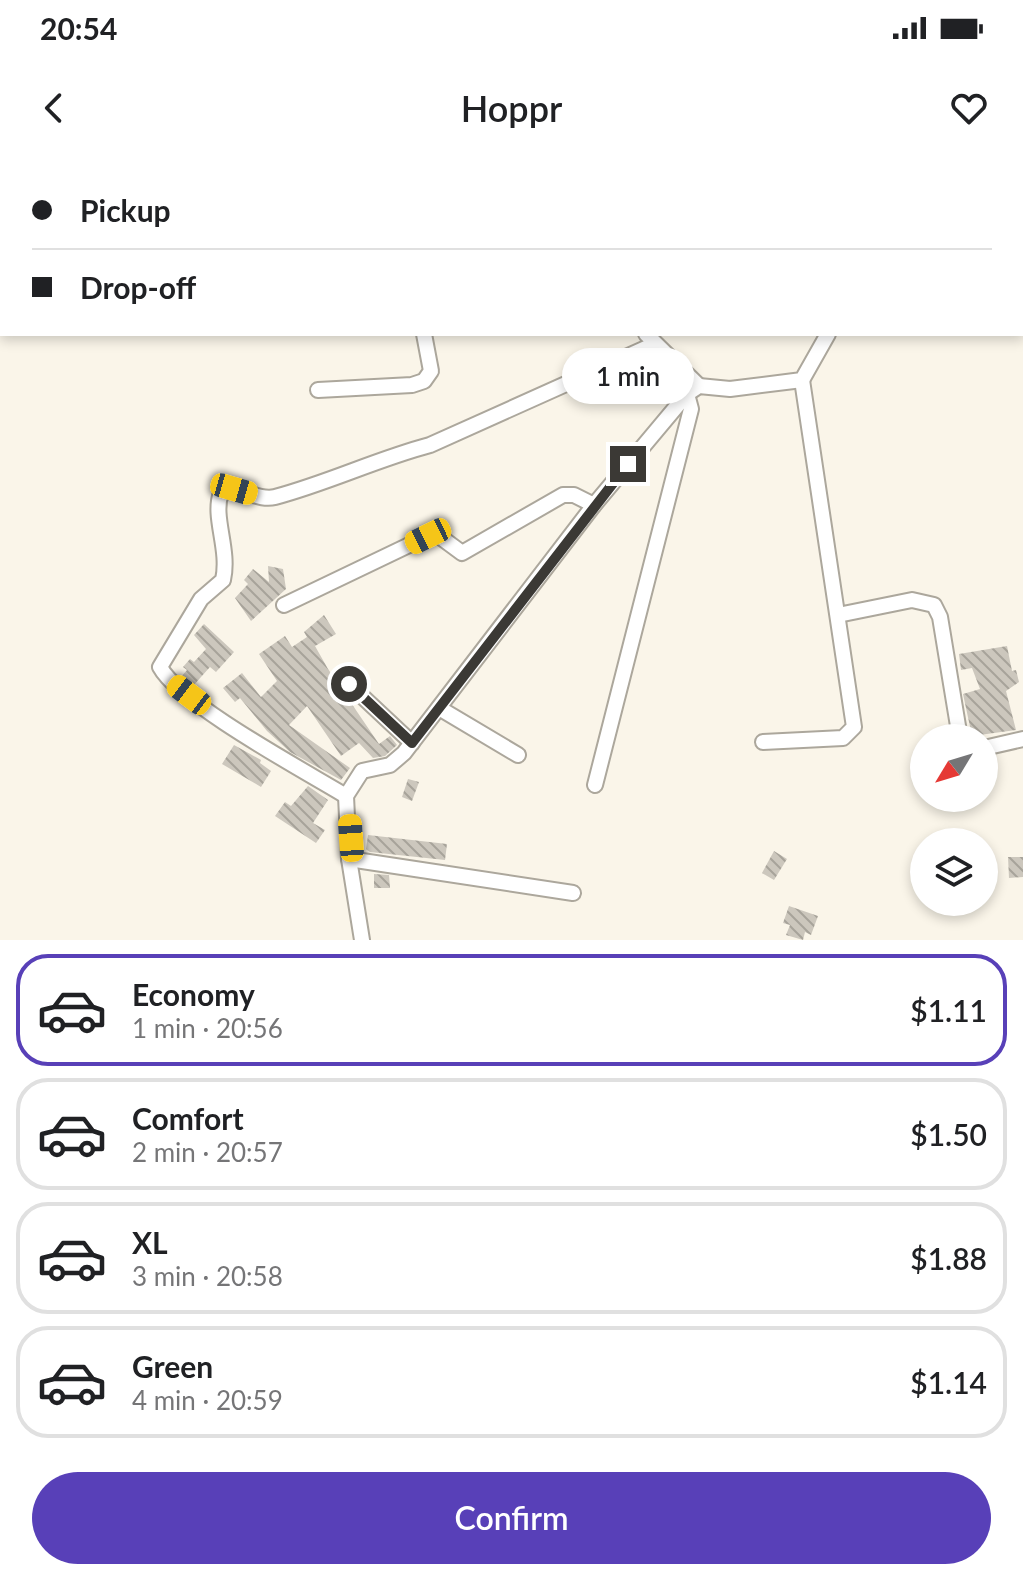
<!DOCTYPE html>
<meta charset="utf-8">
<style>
body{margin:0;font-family:Lato,sans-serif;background:#f6f6f6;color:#202124;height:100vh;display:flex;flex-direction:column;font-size:30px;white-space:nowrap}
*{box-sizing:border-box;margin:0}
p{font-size:26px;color:#757577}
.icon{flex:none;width:44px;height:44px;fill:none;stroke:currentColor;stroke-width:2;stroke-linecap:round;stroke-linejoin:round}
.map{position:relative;height:780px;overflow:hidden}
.drawer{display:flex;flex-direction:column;background:#fff;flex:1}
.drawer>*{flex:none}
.hud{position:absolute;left:0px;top:0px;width:1024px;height:176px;box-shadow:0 4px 12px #0003;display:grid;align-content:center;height:176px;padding:0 32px;background:#fff}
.needle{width:52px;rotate:232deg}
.tools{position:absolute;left:910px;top:564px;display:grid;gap:16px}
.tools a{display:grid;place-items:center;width:88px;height:88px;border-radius:50%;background:#fff;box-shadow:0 4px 12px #0003;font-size:40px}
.end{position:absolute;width:36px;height:36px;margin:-18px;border:10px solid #3b3935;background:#fff;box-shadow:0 0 0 4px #fff}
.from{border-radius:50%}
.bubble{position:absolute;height:56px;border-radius:28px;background:#fff;box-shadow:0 4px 12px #0003;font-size:26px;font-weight:600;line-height:56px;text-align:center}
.car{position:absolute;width:24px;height:48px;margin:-24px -12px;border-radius:10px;box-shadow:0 0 6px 2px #0007;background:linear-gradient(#f5c518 24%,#345 0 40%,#f5c518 0 76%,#345 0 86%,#f5c518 0)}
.hud b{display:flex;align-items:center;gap:28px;height:76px;font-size:30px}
.hud b+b{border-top:2px solid #e0e0e0}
.hud i{width:20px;height:20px;background:#202124}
ul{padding:14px 0 0;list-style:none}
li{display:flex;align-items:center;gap:24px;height:112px;margin:0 16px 12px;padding:0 16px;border:4px solid #e0e0e0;border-radius:32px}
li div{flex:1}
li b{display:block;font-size:30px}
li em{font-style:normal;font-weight:600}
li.active{border-color:#5840b8}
li>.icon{width:72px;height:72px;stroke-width:1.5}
.action{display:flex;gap:16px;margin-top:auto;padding:16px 32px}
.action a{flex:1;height:92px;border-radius:48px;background:#5840b8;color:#fff;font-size:32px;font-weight:600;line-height:92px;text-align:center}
.status{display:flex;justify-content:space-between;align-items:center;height:56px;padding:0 40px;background:#fff;direction:ltr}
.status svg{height:22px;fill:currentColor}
header{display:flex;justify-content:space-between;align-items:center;height:104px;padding:0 32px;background:#fff;font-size:36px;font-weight:600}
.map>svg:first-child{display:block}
</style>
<div class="status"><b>20:54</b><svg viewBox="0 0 49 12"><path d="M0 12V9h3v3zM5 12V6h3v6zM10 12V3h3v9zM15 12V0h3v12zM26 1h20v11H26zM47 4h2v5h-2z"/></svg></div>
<header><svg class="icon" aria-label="back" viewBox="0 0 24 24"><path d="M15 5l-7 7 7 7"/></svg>Hoppr<svg class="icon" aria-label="heart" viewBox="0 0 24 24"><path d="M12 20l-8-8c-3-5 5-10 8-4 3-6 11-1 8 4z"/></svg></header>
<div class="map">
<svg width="1023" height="780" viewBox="0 0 1023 780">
<defs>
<pattern id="building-back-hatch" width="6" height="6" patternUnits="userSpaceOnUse" patternTransform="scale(2)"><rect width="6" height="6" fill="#ccc7bd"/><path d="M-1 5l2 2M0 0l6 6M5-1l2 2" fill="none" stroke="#a7a39a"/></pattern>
</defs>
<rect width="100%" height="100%" fill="#faf5e9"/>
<g fill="url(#building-back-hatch)">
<polygon points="268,406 283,409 286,429 251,461 235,438 248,424 244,420 253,409 269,422"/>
<polygon points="324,455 336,474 315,486 328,509 379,584 390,576 397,585 385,596 373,598 359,583 341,596 307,546 289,565 350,608 341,620 290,592 267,571 240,538 235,542 223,528 242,513 261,537 277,521 259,494 285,476 292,487 307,477 304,472"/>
<polygon points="204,464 234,492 216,512 210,507 192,527 181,517 187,510 183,507 190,499 194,502 206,489 194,475"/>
<polygon points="1007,486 1012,511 1016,510 1019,522 1006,531 1016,570 972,576 963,534 980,529 972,508 961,510 959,494"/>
<polygon points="234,585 261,600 260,603 271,611 261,627 222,604"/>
<polygon points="408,619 419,622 412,641 402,637"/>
<polygon points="308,626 328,640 313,663 325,670 316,683 275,656 285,642 291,646"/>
<polygon points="368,675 447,684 445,700 370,692 366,689"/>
<polygon points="774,691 787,699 774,720 762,713"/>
<polygon points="1008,697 1023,697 1023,717 1009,718"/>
<polygon points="374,714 389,715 390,728 374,728"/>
<polygon points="789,746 818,756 811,775 805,772 803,780 786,775 790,765 783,763"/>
</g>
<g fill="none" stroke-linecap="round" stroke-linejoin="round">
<g stroke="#aca79c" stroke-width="18">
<g id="minor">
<polyline points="552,0 554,2"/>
<polyline points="631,2 634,0"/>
<polyline points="941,2 941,0"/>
<polyline points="0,45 2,46"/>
<polyline points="1022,76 1023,76"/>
<polyline points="646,174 699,226"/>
<polyline points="318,230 412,225 424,221 431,211 424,174"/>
<polyline points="284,445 428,376 439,376 462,393 563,335 574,335 594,345"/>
<polyline points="838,455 912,440 934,445 940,457 960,578"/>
<polyline points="349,524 412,583"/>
<polyline points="439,548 518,595"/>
<polyline points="763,582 843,578 854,567 802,220"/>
<polyline points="984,588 1023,579"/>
<polyline points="595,625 691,249 687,234"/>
<path d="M346,636C305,611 180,544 160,507L201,439L223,420C230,389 212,357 221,333C239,323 256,342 275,337C328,323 377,299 430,285L655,184"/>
<polyline points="349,699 573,733"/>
<polyline points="362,780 349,699 346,636 362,611 390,605 404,593 594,345 687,234 699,226 730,229 802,220 828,174"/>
</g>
</g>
<use href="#minor" stroke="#fff" stroke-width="14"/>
</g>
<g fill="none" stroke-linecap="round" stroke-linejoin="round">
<polyline stroke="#3b3935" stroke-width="10" points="349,524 412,583 628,304"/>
</g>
</svg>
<div class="tools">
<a><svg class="needle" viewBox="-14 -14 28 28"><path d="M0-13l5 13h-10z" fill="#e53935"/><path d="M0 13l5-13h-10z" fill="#757577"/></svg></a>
<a><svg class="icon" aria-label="layers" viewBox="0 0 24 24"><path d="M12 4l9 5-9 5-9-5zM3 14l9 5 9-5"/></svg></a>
</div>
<i class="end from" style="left:349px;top:524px"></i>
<i class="end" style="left:628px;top:304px"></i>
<div class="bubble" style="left:562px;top:188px;width:132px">1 min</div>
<i class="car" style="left:234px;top:329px;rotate:106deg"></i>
<i class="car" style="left:428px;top:376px;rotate:244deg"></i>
<i class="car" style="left:189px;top:535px;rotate:307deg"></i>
<i class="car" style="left:351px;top:678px;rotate:356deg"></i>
<div class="hud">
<b><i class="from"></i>Pickup</b>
<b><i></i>Drop-off</b>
</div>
</div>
<section class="drawer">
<ul>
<li class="active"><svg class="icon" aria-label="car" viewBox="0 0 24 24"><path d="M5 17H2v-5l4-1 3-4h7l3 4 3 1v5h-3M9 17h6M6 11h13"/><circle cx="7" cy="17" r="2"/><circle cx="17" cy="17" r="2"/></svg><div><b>Economy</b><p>1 min · 20:56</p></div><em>$1.11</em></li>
<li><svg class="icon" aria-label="car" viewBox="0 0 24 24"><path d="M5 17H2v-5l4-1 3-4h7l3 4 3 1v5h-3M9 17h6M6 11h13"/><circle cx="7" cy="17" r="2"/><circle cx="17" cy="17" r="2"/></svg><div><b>Comfort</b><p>2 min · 20:57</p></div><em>$1.50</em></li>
<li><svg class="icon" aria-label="car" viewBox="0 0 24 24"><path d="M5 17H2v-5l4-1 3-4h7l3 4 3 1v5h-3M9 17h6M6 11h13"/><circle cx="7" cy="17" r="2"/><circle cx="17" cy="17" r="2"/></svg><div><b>XL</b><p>3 min · 20:58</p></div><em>$1.88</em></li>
<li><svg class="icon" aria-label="car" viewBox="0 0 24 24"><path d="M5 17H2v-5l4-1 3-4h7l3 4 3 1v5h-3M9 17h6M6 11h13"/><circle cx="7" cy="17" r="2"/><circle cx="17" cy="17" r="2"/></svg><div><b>Green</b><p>4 min · 20:59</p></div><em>$1.14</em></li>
</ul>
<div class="action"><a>Confirm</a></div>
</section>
